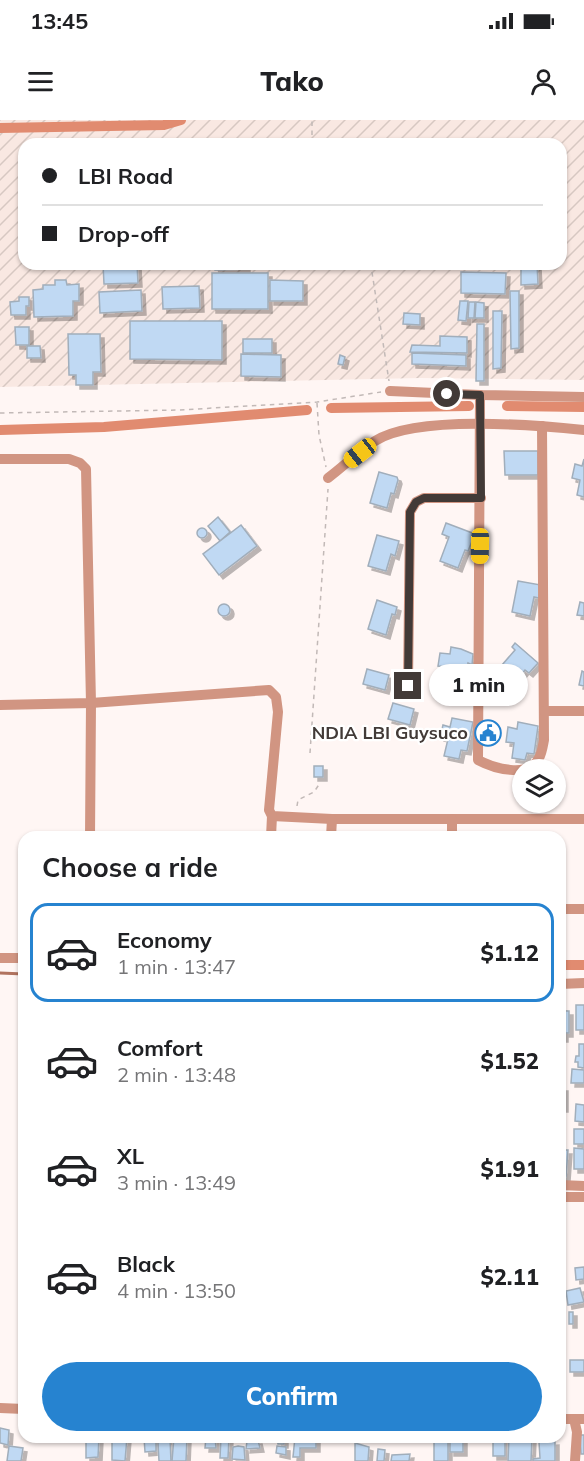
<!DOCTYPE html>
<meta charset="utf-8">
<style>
body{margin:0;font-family:Mulish,sans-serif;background:#f2f2f2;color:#202124;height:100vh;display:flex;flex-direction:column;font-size:22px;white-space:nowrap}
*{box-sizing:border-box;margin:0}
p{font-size:20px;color:#757577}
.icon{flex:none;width:33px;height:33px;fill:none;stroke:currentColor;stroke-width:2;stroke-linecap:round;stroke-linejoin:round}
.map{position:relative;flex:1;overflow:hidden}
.panel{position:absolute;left:18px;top:711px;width:548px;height:612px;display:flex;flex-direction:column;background:#fff;border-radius:18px;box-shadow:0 2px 4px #0004}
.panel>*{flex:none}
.banner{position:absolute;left:18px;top:18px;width:549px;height:132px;border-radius:18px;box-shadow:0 2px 4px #0004;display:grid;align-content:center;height:132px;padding:0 24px;background:#fff}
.controls{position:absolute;left:512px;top:639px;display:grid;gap:12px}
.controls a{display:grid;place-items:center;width:54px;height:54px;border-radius:50%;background:#fff;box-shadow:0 2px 4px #0004;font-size:30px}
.end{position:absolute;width:27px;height:27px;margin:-14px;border:8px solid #423a37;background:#fff;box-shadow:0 0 0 3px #fff}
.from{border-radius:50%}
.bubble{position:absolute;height:42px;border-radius:21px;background:#fff;box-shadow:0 2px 4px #0004;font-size:20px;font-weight:800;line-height:42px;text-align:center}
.car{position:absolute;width:18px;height:36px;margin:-18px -9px;border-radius:8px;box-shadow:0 0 4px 2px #0007;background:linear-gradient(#f5c518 24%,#345 0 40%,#f5c518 0 76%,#345 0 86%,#f5c518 0)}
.banner b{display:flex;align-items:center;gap:21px;height:57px;font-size:22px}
.banner b+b{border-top:2px solid #e0e0e0}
.banner i{width:15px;height:15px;background:#202124}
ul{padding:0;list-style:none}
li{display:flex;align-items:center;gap:18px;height:99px;margin:0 12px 9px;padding:0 12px;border:3px solid transparent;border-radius:18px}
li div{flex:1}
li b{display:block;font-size:22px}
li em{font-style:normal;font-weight:800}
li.active{border-color:#2683d0}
li>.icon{width:54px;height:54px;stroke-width:1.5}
h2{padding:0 24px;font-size:27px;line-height:72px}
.primary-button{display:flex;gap:12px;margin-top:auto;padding:12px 24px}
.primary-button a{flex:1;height:69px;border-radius:36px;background:#2683d0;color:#fff;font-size:24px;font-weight:800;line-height:69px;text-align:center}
.status{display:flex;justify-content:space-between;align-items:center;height:42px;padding:0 30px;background:#fff;direction:ltr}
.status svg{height:16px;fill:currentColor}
header{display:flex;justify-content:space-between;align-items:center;height:78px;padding:0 24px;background:#fff;font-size:27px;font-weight:800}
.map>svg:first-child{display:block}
</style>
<div class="status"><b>13:45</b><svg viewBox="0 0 49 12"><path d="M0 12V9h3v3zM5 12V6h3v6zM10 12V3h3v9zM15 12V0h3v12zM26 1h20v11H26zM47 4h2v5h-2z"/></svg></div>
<header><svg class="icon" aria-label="menu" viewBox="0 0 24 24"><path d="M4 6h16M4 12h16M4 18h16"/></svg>Tako<svg class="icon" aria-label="person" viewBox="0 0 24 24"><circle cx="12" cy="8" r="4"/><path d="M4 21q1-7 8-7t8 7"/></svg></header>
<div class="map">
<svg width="584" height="1341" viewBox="0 0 584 1341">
<defs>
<pattern id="industrial-furrows" width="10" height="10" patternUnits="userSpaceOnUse" patternTransform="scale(1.5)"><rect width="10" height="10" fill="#f9e8e2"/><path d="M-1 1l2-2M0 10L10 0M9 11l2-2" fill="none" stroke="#d7c8c2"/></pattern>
<filter id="shadow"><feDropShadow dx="4" dy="4" stdDeviation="0" flood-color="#0004"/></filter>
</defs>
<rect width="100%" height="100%" fill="#fff6f4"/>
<path fill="url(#industrial-furrows)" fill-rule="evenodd" d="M0,0H584V260L420,258L0,267ZM24,24H561V144H24Z"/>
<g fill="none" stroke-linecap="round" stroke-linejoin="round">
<polyline stroke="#b1735f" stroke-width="3" points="0,853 24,854"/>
<g stroke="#e18b70" stroke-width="10">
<polyline points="0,8 164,5 181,0"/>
<polyline points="507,286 584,287"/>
<polyline points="331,288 469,286"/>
<polyline points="0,310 104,307 307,290"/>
<polyline points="560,845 584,845"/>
</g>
</g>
<g fill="#c0d9f3" stroke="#a1aebb" stroke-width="1.5" filter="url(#shadow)">
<polygon points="103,144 137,144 138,163 104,164"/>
<polygon points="214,144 246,144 246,149 215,150"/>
<polygon points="521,144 537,144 538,164 521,165"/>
<polygon points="461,152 506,153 505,174 461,173"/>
<rect x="212" y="153" width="56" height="36"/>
<polygon points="55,160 66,160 67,165 79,164 79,181 73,181 73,196 34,197 33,170 43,169 43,165 55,165"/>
<polygon points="270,160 303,161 303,181 270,181"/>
<polygon points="199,166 200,188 163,189 162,167"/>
<polygon points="141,170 142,191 100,193 99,172"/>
<polygon points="510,171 519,171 519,228 511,229"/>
<polygon points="19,177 29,177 29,186 26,186 26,195 11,195 10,182 19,181"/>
<polygon points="460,181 468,181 466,201 458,200"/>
<polygon points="469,182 475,182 474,198 468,198"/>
<polygon points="476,182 484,183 484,198 475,198"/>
<polygon points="493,191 502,191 501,248 493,249"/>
<polygon points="404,193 420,194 420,205 403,204"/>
<polygon points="130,201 222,201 222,240 130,239"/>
<polygon points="477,204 484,204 484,261 476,261"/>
<polygon points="15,207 29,207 29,225 16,225"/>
<polygon points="68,214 100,214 101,252 93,252 93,265 76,265 76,255 69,255"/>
<polygon points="440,216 467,217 467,233 410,232 412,225 440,226"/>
<rect x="243" y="219" width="29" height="14"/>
<polygon points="27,226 40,226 41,238 27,238"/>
<polygon points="412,233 466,235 466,246 412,244"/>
<polygon points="241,234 281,235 281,257 241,256"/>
<polygon points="340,235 345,237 343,245 338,244"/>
<polygon points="504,331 538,331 538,355 505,355"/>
<polygon points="584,339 584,377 577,375 580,360 572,358 575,344 582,346"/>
<polygon points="379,352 397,357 398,360 394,374 391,373 387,388 370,383"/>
<polygon points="218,397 230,412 220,421 208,406"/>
<polygon points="446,403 475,414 468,431 465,430 458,448 440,441 449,417 442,414"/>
<polygon points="241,405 257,426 219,455 203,434"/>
<circle cx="202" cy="413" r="5"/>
<polygon points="377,415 399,421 395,436 391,434 386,451 368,446"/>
<polygon points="518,461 541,465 539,478 534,477 530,496 512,492"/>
<polygon points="377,480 397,487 395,495 392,494 386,515 368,509"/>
<polygon points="580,482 584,483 584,496 577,495"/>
<circle cx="224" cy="490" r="6"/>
<polygon points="515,523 538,543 529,553 525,550 518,559 502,545 515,530 512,527"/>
<polygon points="451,527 461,529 473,534 472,545 468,543 466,559 459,558 458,568 444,565 447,547 438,546 440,533 450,534"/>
<polygon points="367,549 389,555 385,570 363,564"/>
<polygon points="582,551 584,552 584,566 579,565"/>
<polygon points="393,583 414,589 410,605 388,599"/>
<polygon points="452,598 473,602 467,631 461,630 459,639 444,636 448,619 440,617 443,605 450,607"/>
<polygon points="518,602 538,606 534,634 527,633 525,640 512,638 514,623 506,622 508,607 517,609"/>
<rect x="314" y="646" width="9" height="11"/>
<rect x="576" y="885" width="8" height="25"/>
<polygon points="560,887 563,887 563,891 569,891 569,913 564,913 564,918 560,918"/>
<polygon points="579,924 584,924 584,948 578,947 578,942 575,942 576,936 579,936"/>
<polygon points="572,949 584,950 584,963 571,963"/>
<rect x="560" y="967" width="4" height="21"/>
<polygon points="576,984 584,985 584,1002 575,1001"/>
<rect x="574" y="1009" width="10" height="15"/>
<polygon points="574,1028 584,1029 584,1049 574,1049"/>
<polygon points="560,1030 568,1030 566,1057 560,1057"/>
<polygon points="584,1147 584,1159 576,1160 575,1148"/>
<polygon points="580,1168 584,1182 568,1185 566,1171"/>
<rect x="569" y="1192" width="4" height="12"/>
<rect x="570" y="1240" width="14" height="12"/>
<polygon points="0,1308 9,1310 8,1325 0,1323"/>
<polygon points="580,1315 584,1315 584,1334 581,1334"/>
<polygon points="86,1317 99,1317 98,1337 86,1338"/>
<polygon points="112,1317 127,1317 125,1341 112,1340"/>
<polygon points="156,1317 156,1331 145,1332 144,1318"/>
<polygon points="174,1317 187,1317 186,1341 172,1341"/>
<polygon points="206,1317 215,1317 216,1328 205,1328"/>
<polygon points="221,1317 229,1317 228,1338 220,1338"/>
<polygon points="277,1317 284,1317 284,1324 278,1324"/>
<polygon points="295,1317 316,1317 316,1328 300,1328 300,1337 293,1337"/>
<rect x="434" y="1317" width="14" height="24"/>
<rect x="450" y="1317" width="13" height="15"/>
<rect x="493" y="1317" width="12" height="19"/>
<polygon points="509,1317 532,1317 531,1341 508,1341"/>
<polygon points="166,1318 170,1319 171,1341 159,1341 158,1323"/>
<polygon points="258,1320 260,1328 246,1329 247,1321"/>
<polygon points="555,1321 555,1341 533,1341 533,1339 540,1338 539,1322"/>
<polygon points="355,1323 369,1327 368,1341 355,1341"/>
<polygon points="9,1326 23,1328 21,1341 7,1341"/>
<polygon points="238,1326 244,1327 245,1340 232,1339 233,1327"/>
<polygon points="277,1326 286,1327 286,1335 276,1333"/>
<polygon points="378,1329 385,1330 384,1341 377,1341"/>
<polygon points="410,1334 409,1341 391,1341 392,1335"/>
</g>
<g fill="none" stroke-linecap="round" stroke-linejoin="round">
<g stroke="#c2b9b7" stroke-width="1.5" stroke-dasharray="4.5 4.5" stroke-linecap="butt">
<polyline points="312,24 312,0"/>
<polyline points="369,144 371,146 389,261"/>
<polyline points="317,283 319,315 326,347"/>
<polyline points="0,293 179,290 317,282 381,272"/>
<polyline points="310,633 328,369"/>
<polyline points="297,686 298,680 314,672 320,663"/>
</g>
<g stroke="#d19582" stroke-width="10">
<polyline points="390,271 480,275 584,277"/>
<path d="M480,275L478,640C493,648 529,659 539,638C542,633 543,625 544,620L542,306"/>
<polyline points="0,339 69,339 80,343 86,349 91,583 90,717"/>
<path d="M328,358C344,346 359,331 375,321C416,295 535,305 584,310"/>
<polyline points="408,566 410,392 416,382 424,378 481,378"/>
<polyline points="0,585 91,583 269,570 276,577 278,592 269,690 272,696 332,699 584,699"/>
<polyline points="544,591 584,591"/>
<polyline points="271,717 272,696"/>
<polyline points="331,717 332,699"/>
<polyline points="452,717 452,699"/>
<polyline points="560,789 584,789"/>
<polyline points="0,838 24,838"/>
<polyline points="560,864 584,863"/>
<polyline points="560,1065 584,1066"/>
<polyline points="560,1077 584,1077"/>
<polyline points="0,1288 24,1289"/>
<polyline points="560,1299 584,1299"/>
<polyline points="574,1299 577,1312 575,1341"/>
</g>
</g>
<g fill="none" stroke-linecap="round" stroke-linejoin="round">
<polyline stroke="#423a37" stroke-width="8" points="408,566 410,392 416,382 424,378 481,378 480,275 447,274"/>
</g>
<defs>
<g id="civic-ring" transform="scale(1.35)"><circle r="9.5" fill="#fff" stroke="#2683d0" stroke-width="1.5"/><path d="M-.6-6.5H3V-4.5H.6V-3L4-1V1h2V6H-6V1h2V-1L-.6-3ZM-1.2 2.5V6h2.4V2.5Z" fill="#2683d0"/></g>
</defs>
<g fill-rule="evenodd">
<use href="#civic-ring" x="488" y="613"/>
</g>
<g text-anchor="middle" stroke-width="4.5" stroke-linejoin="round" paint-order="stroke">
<g font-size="18" font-weight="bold" fill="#423a37" stroke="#fff" text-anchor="end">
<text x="468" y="619">NDIA LBI Guysuco</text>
</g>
</g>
</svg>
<div class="controls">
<a><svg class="icon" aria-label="layers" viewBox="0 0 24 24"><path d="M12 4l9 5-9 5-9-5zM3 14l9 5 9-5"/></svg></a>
</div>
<i class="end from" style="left:447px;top:274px"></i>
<i class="end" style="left:408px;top:566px"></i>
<div class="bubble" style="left:429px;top:544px;width:99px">1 min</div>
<i class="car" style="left:360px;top:333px;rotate:232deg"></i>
<i class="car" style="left:480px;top:426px;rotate:181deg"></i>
<div class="banner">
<b><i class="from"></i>LBI Road</b>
<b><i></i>Drop-off</b>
</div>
<section class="panel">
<h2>Choose a ride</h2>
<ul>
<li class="active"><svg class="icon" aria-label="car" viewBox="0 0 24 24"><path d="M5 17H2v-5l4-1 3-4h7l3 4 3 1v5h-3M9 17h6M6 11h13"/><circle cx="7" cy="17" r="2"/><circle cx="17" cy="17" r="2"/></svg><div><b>Economy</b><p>1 min · 13:47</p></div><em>$1.12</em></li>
<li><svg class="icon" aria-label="car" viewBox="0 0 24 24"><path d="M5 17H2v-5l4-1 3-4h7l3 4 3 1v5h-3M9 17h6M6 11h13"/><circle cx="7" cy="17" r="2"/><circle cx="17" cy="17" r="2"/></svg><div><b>Comfort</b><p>2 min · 13:48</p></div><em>$1.52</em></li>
<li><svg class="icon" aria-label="car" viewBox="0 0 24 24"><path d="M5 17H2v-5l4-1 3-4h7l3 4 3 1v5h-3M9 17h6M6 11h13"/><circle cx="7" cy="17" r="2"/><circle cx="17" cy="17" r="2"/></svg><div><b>XL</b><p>3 min · 13:49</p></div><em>$1.91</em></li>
<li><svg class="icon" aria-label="car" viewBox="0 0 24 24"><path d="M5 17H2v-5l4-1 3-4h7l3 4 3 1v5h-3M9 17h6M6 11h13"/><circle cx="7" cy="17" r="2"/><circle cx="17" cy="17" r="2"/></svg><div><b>Black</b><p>4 min · 13:50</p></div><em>$2.11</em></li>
</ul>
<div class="primary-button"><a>Confirm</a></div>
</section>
</div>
